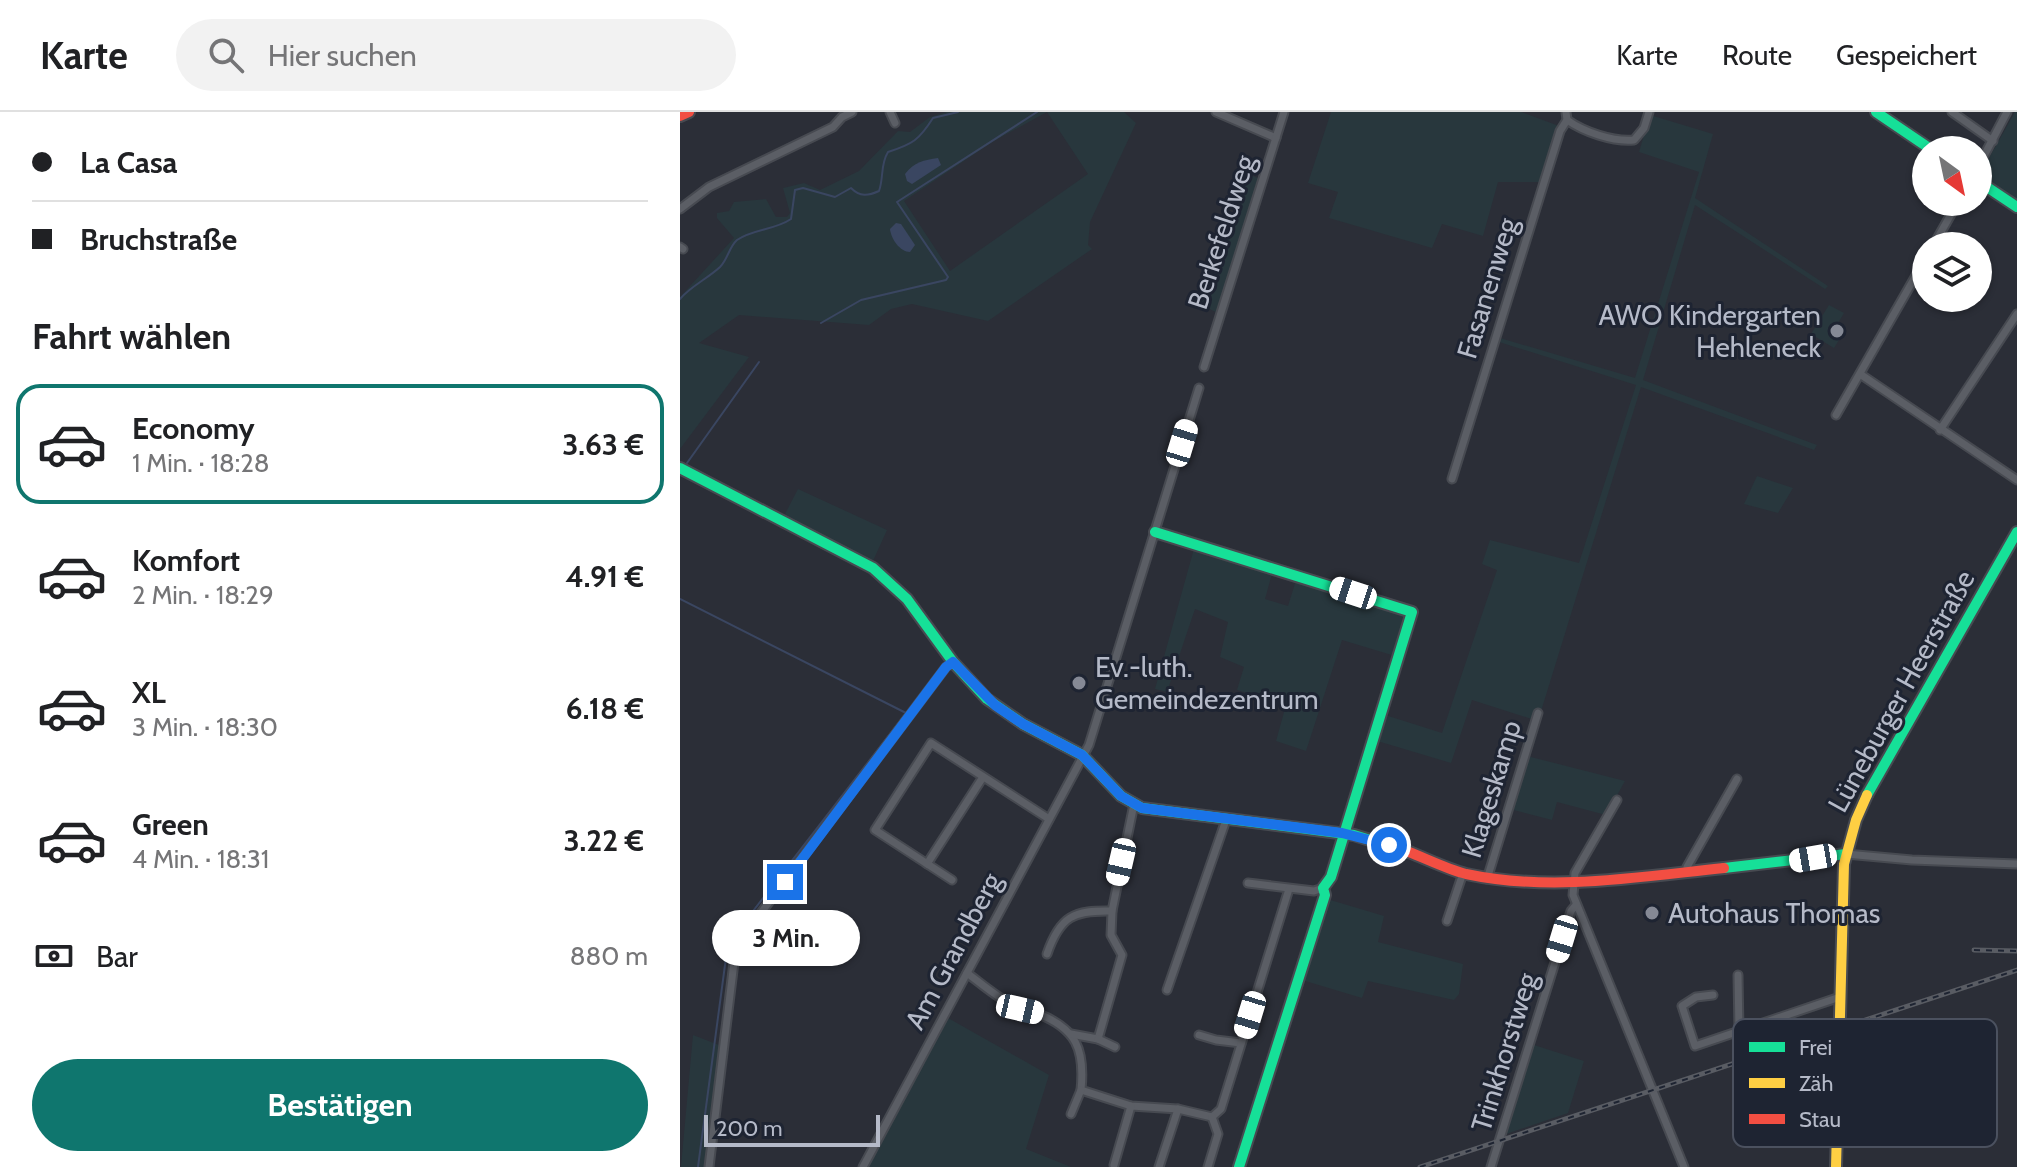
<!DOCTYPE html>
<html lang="de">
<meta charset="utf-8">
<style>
body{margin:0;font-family:Cabin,sans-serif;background:#f2f2f2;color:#202124;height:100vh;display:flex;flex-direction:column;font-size:30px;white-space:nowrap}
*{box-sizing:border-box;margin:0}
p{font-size:26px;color:#757577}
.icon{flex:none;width:44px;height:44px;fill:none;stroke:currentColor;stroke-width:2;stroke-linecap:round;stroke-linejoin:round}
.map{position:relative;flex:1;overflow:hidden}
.details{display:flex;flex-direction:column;background:#fff;width:680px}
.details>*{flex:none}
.hud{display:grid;align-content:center;height:176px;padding:0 32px;background:#fff}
.needle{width:52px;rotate:147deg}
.buttons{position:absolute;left:1232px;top:24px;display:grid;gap:16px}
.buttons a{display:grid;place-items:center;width:80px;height:80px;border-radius:50%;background:#fff;box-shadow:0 2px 6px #0004;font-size:40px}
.scale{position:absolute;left:24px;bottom:20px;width:176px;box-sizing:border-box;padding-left:8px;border:4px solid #b5bac8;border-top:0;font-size:22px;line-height:28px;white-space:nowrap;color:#b5bac8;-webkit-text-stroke:6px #1e2432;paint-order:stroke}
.end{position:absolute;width:36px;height:36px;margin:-18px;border:10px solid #1a73e8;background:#fff;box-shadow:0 0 0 4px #fff}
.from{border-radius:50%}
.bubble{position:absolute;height:56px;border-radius:28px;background:#fff;box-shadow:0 2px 6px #0004;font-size:26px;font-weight:700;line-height:56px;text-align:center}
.car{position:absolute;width:24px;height:48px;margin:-24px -12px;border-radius:10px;box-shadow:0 0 6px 2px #0007;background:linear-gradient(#fff 24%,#345 0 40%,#fff 0 76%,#345 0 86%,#fff 0)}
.hud b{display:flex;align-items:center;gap:28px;height:76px;font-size:30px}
.hud b+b{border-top:2px solid #e0e0e0}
.hud i{width:20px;height:20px;background:#202124}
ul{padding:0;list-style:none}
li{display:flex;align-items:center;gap:24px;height:120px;margin:0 16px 12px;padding:0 16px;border:4px solid transparent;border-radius:24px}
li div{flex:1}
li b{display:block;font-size:30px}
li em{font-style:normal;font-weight:700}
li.active{border-color:#0f766e}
li>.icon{width:72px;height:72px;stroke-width:1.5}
h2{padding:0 32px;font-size:36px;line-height:96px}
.pay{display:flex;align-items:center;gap:20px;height:88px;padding:0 32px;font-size:30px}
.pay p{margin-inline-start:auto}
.primary-button{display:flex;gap:16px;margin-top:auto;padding:16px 32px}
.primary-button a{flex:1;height:92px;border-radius:48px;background:#0f766e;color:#fff;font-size:32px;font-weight:700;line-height:92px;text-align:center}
header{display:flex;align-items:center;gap:48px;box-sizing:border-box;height:112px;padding:0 40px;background:#fff;border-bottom:2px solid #e0e0e0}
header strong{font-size:38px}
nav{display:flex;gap:44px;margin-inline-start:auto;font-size:28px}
.search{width:560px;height:72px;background:#f2f2f2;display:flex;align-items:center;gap:20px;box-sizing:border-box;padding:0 28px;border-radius:44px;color:#757577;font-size:30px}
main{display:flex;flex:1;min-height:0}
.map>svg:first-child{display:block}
</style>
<header>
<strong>Karte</strong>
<div class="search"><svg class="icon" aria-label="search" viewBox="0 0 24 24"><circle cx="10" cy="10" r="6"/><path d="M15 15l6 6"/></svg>Hier suchen</div>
<nav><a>Karte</a><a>Route</a><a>Gespeichert</a></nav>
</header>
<main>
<section class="details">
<div class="hud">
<b><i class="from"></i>La Casa</b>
<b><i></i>Bruchstraße</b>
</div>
<h2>Fahrt wählen</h2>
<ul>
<li class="active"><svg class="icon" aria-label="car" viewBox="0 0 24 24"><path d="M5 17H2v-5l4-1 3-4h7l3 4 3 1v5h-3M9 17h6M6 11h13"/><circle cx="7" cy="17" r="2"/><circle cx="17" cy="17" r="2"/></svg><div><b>Economy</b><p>1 Min. · 18:28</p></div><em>3.63 €</em></li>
<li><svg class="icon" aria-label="car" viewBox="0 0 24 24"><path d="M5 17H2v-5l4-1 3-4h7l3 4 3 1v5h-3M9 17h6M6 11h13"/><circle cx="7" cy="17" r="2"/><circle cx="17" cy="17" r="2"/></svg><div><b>Komfort</b><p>2 Min. · 18:29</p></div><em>4.91 €</em></li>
<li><svg class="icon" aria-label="car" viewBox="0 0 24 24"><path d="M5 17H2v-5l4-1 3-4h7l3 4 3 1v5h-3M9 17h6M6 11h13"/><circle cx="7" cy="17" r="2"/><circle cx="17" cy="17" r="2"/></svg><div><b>XL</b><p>3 Min. · 18:30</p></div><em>6.18 €</em></li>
<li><svg class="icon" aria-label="car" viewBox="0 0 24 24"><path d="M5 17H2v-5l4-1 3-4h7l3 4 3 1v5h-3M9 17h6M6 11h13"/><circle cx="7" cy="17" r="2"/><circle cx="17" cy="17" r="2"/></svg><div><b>Green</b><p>4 Min. · 18:31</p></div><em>3.22 €</em></li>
</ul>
<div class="pay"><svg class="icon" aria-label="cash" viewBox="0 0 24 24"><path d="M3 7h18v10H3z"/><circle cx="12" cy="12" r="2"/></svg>Bar<p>880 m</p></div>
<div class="primary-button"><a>Bestätigen</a></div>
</section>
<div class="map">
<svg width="1337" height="1055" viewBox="0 0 1337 1055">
<rect width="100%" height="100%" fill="#2b2e37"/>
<g fill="#28373d" fill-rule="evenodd">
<path d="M267,0H444L456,11L410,110L408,133L412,137L308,209L232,192L211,197L189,213L59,203L19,231L69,245L0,337V185L54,126L37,106V101L49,99L54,90L86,87L96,105H107L110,101L103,76L124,71L140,78L179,59L218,19L230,20L250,5ZM367,0L408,62L270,159L224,89L314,29Z"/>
<polygon points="651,0 841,0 879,14 861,70 818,70 803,124 762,112 752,136 649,106 658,80 628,71"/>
<polygon points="1335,0 1337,0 1337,90 1302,66 1301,60"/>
<polygon points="970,3 1033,22 1015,86 1148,174 1145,177 1015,93 963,268 1137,333 1134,338 961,275 858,609 792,588 771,651 694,628 702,602 762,621 817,458 802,452 810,428 899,451 956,273 819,230 820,226 955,266 1019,60 959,40"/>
<polygon points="562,59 582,68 538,201 521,193 540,135 531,130 539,112 547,115 554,98 548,93"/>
<polygon points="1149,193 1164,201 1151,223 1159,228 1154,236 1131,222"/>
<polygon points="1077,364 1113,376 1098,401 1064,392"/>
<polygon points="118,377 207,418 192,451 104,404"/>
<polygon points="515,433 593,458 585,487 608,494 617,465 729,501 715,544 662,528 626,639 596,629 606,593 557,578 564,555 540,545 548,510 515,497 487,580 475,577"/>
<polygon points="847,644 945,669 926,703 877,690 872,708 830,697"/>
<polygon points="647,787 704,804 698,830 783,852 779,882 774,888 688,869 682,886 622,868"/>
<polygon points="261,902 369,963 346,1037 391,1055 189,1055"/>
<polygon points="13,923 44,935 26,1055 1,1055"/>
<polygon points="854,933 904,949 888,1001 826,1022"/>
</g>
<g fill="#3a4661">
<path d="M258,46L261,53L232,72L227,69L225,62C234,50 244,48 258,46Z"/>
<path d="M216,111L221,112L235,133L230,140C220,140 211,127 210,117Z"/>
</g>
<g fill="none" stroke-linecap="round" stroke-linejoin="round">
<g stroke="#3a4661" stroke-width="2">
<path d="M0,187C11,174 27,167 40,155C48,147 49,135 57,128C73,117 95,118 111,107L115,78L123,76L155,85L171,76C180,85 188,84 199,79C204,65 200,53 208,40C233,32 239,28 253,6L278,0"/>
<polyline points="141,211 181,188 266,168 268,165 217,90 357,0"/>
<polyline points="7,351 79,250"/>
<polyline points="0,487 226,601 53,825 47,838 18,1055"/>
</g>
<g stroke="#474a51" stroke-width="11">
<g id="street">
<polyline points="210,0 215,11"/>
<polyline points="536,0 596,26"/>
<polyline points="1272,0 1313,29"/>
<path d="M887,8C904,20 933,30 954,28L964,16L969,0"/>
<polyline points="1298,55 1327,0"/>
<polyline points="0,97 29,75 153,15 162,5 172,0"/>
<polyline points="1253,134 1278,90"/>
<polyline points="0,135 3,137"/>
<polyline points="524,255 604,0"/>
<polyline points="1180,262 1337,368"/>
<polyline points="1156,303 1246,146"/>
<polyline points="1260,318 1337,202"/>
<polyline points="772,367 880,19 887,8 886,0"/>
<polyline points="937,688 895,761 893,783 1004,1055"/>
<polyline points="1166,742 1232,748 1337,752"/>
<polyline points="247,752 303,665"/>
<polyline points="1007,761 1007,755 1057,667"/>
<polyline points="807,767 858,601"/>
<polyline points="272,768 195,718 251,631 369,707"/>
<polyline points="568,771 634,779 643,776"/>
<polyline points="767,809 783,761"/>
<path d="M367,842C380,804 394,798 432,799"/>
<path d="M287,861C303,873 320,888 338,896C344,899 351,899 356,901C397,916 405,938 401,978L451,994L498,997L532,1005"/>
<polyline points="1058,863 1059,919"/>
<polyline points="487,878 546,708"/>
<polyline points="1033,883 1016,885 1002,894 1015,934 1160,885"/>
<polyline points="391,922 418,927 442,843 431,823 432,799 454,692"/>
<polyline points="519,923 536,928 561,931"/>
<polyline points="418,927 435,935"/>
<polyline points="391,1002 401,978"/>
<polyline points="532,1005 541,997 609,777"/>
<polyline points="434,1053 451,994"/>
<polyline points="29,1055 55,842 59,830 266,555 273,550"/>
<polyline points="183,1055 409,633 519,276"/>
<polyline points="479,1055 498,997"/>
<polyline points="528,1055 538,1022 532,1005"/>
<polyline points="811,1055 891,799 896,793"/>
</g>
</g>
<g stroke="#474a51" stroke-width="14">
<g id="fast">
<polyline points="1196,0 1252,38"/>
<polyline points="1298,69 1337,95"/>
<polyline points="0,356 193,456 227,487 273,550 307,587 343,612 402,643 441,684 462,696 674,723 729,740"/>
<polyline points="475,420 732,500 651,765 643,776 645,783 559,1055"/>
<polyline points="1187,683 1337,420"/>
<polyline points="1044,756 1166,742"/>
</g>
</g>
<g stroke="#474a51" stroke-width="14">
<polyline id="slow" points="1156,1055 1164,752 1176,708 1187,683"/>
</g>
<g stroke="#474a51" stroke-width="14">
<g id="jam">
<polyline points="0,4 9,0"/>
<path d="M729,740C747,747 767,757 786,762C871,780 958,765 1044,756"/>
</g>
</g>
<use href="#street" stroke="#5b5e65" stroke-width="7"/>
<use href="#fast" stroke="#16e098" stroke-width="10"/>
<use href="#slow" stroke="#ffcf43" stroke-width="10"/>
<use href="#jam" stroke="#f24e42" stroke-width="10"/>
<g stroke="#595c63" stroke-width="5">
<g id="rail">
<polyline points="1294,838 1337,839"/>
<polyline points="740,1055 1337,858"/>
</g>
</g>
<use href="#rail" stroke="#1e2432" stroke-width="2" stroke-dasharray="6" stroke-linecap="butt"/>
</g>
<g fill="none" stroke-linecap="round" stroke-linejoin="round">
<polyline stroke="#1a73e8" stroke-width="10" points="105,770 266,555 273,550 315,593 343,612 402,643 441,684 462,696 662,721 709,733"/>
</g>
<g fill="#858995" stroke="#1e2432" stroke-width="3">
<circle cx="1157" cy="219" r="8"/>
<circle cx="399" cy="571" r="8"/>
<circle cx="972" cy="801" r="8"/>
</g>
<g text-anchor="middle" stroke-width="6" stroke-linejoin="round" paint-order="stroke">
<g font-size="28" fill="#b5bac8" stroke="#1e2432">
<text transform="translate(541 120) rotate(-72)" y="10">Berkefeldweg</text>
<text transform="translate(807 176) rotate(-73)" y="10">Fasanenweg</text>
<text transform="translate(1221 579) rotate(-61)" y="10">Lüneburger Heerstraße</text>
<text transform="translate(811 677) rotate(-73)" y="10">Klageskamp</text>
<text transform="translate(273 839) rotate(-62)" y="10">Am Grandberg</text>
<text transform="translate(824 940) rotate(-73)" y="10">Trinkhorstweg</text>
</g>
<g font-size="28" fill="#b5bac8" stroke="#1e2432" text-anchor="start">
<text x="1141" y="213" text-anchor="end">AWO Kindergarten<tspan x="1141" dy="32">Hehleneck</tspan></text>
<text x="415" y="565">Ev.-luth.<tspan x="415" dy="32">Gemeindezentrum</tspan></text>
<text x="988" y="811">Autohaus Thomas</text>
</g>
</g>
<rect x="1053" y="907" width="264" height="128" rx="12" fill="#1e2432" stroke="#4b515f" stroke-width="2"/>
<rect x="1069" y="930" width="36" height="10" fill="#16e098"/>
<rect x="1069" y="966" width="36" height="10" fill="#ffcf43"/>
<rect x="1069" y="1002" width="36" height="10" fill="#f24e42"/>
<g font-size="22" fill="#b5bac8">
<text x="1119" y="943">Frei</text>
<text x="1119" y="979">Zäh</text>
<text x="1119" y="1015">Stau</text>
</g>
</svg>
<div class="buttons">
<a><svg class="needle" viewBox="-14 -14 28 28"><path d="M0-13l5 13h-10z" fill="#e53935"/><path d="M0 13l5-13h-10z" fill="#757577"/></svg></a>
<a><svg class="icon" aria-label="layers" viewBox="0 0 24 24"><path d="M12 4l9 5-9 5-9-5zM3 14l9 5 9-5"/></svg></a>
</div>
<div class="scale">200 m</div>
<i class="end from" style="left:709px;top:733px"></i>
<i class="end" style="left:105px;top:770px"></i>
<div class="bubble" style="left:32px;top:798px;width:148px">3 Min.</div>
<i class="car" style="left:502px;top:331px;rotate:17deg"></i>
<i class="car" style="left:673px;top:481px;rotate:288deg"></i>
<i class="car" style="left:1133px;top:746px;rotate:260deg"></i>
<i class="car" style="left:441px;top:750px;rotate:193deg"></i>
<i class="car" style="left:882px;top:827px;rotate:197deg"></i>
<i class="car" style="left:340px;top:897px;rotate:103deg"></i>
<i class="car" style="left:570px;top:903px;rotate:197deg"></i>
</div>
</main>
